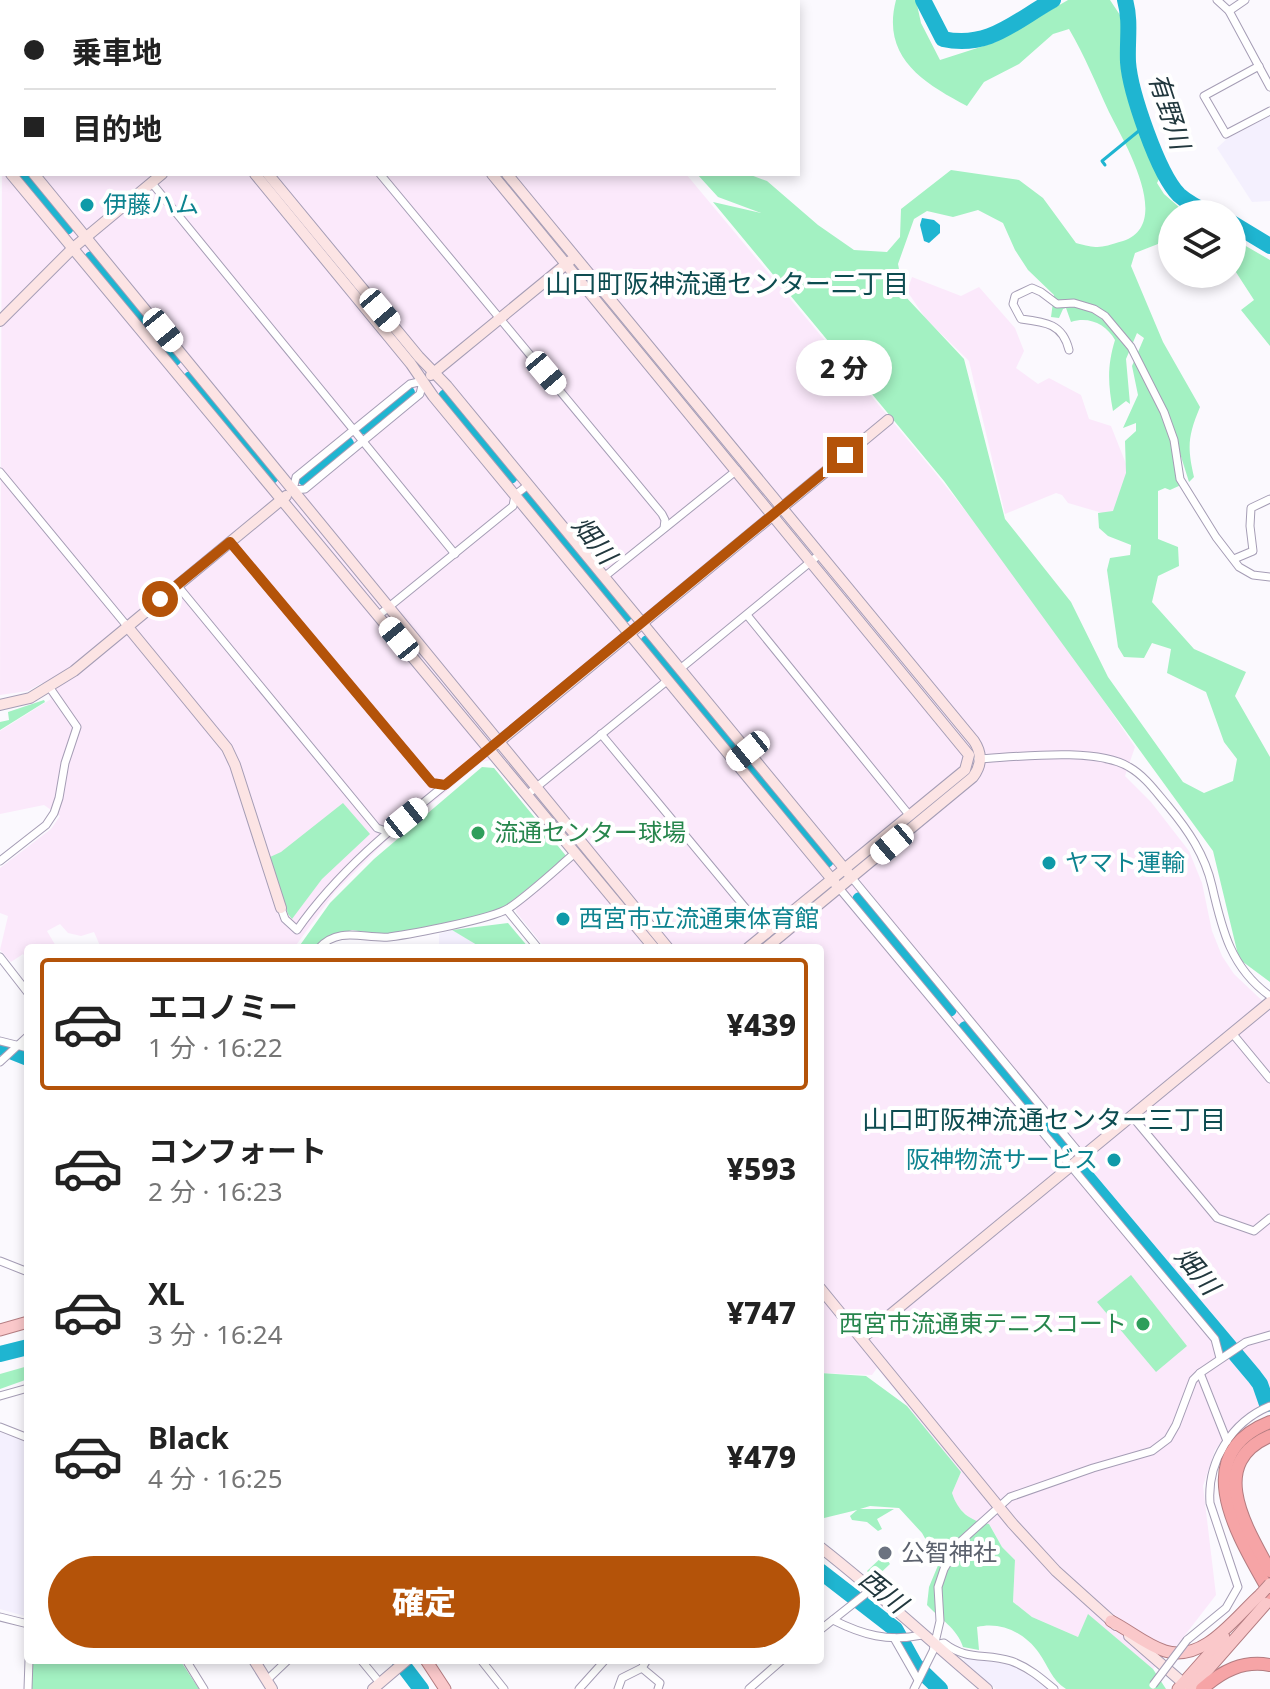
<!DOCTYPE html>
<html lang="ja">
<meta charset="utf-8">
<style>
body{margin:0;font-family:"Noto Sans","Noto Sans JP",sans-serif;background:#f2f2f2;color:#222;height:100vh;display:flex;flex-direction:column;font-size:30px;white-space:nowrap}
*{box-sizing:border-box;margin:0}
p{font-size:26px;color:#767676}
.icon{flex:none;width:44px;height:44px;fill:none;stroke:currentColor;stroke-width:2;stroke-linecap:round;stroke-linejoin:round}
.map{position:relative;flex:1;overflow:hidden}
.details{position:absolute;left:24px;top:944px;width:800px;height:720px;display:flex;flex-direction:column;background:#fff;border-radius:8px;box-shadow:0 4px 12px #0003}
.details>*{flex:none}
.top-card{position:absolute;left:0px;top:0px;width:800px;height:176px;box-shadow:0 4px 12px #0003;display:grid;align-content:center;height:176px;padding:0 24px;background:#fff}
.fabs{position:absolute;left:1158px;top:200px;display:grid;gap:16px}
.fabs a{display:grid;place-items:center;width:88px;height:88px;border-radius:50%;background:#fff;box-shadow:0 4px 12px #0003;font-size:40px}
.end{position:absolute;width:36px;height:36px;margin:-18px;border:10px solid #b45309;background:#fff;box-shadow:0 0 0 4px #fff}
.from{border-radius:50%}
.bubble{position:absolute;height:56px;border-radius:28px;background:#fff;box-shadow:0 4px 12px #0003;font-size:26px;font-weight:800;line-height:56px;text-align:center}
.car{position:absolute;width:24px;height:48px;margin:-24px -12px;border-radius:10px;box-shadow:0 0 6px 2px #0007;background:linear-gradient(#fff 24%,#345 0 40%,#fff 0 76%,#345 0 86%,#fff 0)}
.top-card b{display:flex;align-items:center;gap:28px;height:76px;font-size:30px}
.top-card b+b{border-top:2px solid #e0e0e0}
.top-card i{width:20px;height:20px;background:#222}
ul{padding:14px 0 0;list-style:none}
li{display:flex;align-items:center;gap:24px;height:132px;margin:0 16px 12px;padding:0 8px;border:4px solid transparent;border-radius:8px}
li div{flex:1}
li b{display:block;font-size:30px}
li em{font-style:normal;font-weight:800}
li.active{border-color:#b45309}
li>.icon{width:72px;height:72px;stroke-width:1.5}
.button{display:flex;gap:16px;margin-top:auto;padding:16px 24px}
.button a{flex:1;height:92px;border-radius:48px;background:#b45309;color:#fff;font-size:32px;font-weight:800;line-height:92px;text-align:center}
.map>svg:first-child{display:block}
</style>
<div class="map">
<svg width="1270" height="1689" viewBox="0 0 1270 1689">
<rect width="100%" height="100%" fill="#fbf9fe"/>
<g fill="#f4f0fe">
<polygon points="1270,116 1270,201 1252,202 1217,148 1228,138"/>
<polygon points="452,930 473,941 482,948 435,948 439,945 439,934"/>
<polygon points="0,1432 28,1443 28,1617 0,1609"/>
<polygon points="965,1658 1012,1665 1050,1689 996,1689 963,1662"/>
</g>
<g fill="#fbe9fb">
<polygon points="143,0 581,0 582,2 141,2"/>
<polygon points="2,160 2,174 686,174 933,470 1034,597 1135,747 1125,776 1151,802 1189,851 1202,883 1212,931 1222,956 1234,974 1270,1008 1270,1403 1259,1406 1236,1424 1215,1450 1203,1486 1216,1595 1175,1648 1153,1669 1088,1615 1078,1637 1032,1617 1013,1602 1015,1560 1002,1547 989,1524 974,1522 957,1506 952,1493 961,1472 877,1368 872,1375 820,1373 820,948 545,948 516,912 517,905 574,859 491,760 482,762 386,841 335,892 294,948 101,948 94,932 81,936 68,933 60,924 47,931 57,948 28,948 28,961 23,954 11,962 0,950 8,916 0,913 0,868 51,829 60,816 44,805 0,814 0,731 51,699 42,683 28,691 0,695"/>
<polygon points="912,277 961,296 979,287 1015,328 1024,351 1016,368 1038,384 1049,378 1081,395 1089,419 1111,426 1130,474 1116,517 1068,503 1062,495 1056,493 1005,514 969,361 926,319 907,291"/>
</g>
<g fill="#a3f1c2" fill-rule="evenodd">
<polygon points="1,0 57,2 2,2 2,110"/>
<path d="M896,0H916L921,23L940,60L996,42L1068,0H1110L1122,18L1132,106L1160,177L1157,183L1164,194L1187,214H1172V243L1163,242L1135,253L1131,266L1163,342L1200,407C1188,436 1187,447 1194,477L1189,482L1178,447L1172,444L1181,485L1170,490L1165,488L1158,491V539L1178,547L1179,566L1158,576L1152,602L1194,649L1246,672L1235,696L1270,757V982L1239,959L1213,851L944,481L713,202L761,213L718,197L697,174H748L767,181L818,225L854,250L887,252L900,237L901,209L951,170L1019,180L1043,198L1076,243C1099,249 1100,248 1123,241C1174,224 1124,142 1109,112C1096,84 1085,56 1069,29L1053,34L1019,64L984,82L967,106C923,83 881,57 896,0ZM978,210L1003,223L1015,250L1028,270L1054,295L1051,317L1059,318L1063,309L1066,308L1071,322C1089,316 1106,324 1115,340C1107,366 1108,384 1113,411L1126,401L1130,404L1126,359L1137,333L1144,338L1132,366L1138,395L1123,428L1136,423V431L1125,441L1126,473L1113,511L1098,513L1099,528L1108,536L1131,545L1130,555L1110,558L1107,570L1118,647L1124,657L1144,658L1152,643L1171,649L1167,673L1206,692L1224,742L1237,759L1233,781L1204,793L1183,782L1108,677L1071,602L1005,519L964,359L904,295L898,264L914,219L927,211L953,217Z"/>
<polygon points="1232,238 1270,260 1270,346 1241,310 1254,300 1232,266"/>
<polygon points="44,700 45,702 0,730 0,722 9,720 8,712"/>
<polygon points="482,767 494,768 567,857 503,908 487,914 386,935 352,930 322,940 315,948 298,948 330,903 374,859"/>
<polygon points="343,803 370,834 322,879 292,919 288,914 270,857 281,852"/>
<polygon points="508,923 529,948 482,948 452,930"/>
<polygon points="1131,1275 1187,1346 1156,1372 1097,1302"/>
<polygon points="28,1366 28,1379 0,1389 0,1374"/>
<path d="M820,1373L866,1376L907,1406L961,1472L952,1493C958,1511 969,1521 989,1524L1002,1547L1015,1560L1013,1602L1032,1617L1078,1637L1088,1614L1153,1669L1166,1689H1066C1051,1679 1049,1667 1039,1653C1025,1633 1001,1621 977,1627L979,1650L963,1647C957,1628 940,1619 927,1605L929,1587L939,1563L922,1533L899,1508L870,1506L860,1509H894L877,1519L882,1529L878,1531L867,1522L852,1520L850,1516L857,1510L820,1519Z"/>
<polygon points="884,1555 890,1564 874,1579 867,1571"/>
<polygon points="33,1660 180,1660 199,1689 31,1689"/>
</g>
<polygon fill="#1fb5d1" points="922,218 934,220 940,225 940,233 929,243 924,241 920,225"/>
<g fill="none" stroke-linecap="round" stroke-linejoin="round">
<polyline stroke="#1fb5d1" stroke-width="3" points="1105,165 1102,161 1146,125"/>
<g stroke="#1fb5d1" stroke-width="16">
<path d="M923,0L943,39C989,49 1015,21 1053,0"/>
<path d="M1125,0C1131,21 1127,40 1128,62C1130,91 1158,174 1179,195C1188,203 1200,209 1211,214"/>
<polyline points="23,174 66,227"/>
<polyline points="1232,223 1270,246"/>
<polyline points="92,259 174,358"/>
<polyline points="191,379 271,476"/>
<polyline points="446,397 510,476"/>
<polyline points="366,427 407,393"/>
<polyline points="305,478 346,444"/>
<polyline points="527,496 624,615"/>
<polyline points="648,643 732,745"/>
<polyline points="749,766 826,860"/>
<polyline points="860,900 949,1009"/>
<polyline points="966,1029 1062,1146"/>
<polyline points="0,1047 28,1058"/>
<polyline points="1084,1174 1254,1376 1260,1384 1267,1404"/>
<polyline points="0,1354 28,1347"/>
<polyline points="820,1571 895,1629 915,1665 940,1689"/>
<polyline points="399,1660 421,1689"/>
</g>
<g stroke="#a59db5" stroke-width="9">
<g id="street">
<polyline points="1217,0 1229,11 1270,87"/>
<polyline points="1229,11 1245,0"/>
<polyline points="1259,66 1204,96 1226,134 1270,111"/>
<polyline points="380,174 662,514 665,520 664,528"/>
<polyline points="151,182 455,554"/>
<path d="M1069,350C1063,324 1046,322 1021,319L1013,304L1015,296L1032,288L1041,292L1057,304L1074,303L1094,309L1105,316L1131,347L1164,412L1174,440L1180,479L1216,537L1239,567L1253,575L1270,577"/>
<polygon points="423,381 420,394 305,489 293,490 296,477 410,384"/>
<polyline points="0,472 127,626"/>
<polyline points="230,542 432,783 445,785"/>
<polyline points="1234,559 1253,551 1250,526 1251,508 1270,499"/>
<polyline points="604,577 737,470"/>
<polyline points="177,585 377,828 389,832"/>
<polyline points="379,615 513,506 515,495 528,485"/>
<polyline points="747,615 910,816"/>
<polyline points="680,669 820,554"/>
<polyline points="601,734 767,934"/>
<path d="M978,759C1017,757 1096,747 1129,767C1145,776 1156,792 1168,806C1188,830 1205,855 1212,886C1222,930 1231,968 1270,996"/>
<polyline points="528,794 668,680"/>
<polyline points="0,861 46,825 54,813 59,798 65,763 77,727 50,688"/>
<polyline points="852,878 1081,1155"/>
<polyline points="839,888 1215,1339 1220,1358"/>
<path d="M281,908L285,919L297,930C348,857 421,806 489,749"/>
<polyline points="507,910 538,948"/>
<path d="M319,948C339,926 364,939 389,937C412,934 492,919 509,908C532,892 554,871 575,853"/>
<polyline points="0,957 28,993"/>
<polyline points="1232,1033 1270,1079"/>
<polyline points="0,1041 28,1048"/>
<polyline points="0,1062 28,1036"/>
<polyline points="1131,1115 1217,1218 1254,1231 1270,1218"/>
<polyline points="0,1261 28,1272"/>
<polyline points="1200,1373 1227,1441"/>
<polyline points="0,1396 28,1388"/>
<polyline points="0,1427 28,1438"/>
<polyline points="0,1617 28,1624"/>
<path d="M833,1620C863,1635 888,1642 922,1635"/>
<polyline points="820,1630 873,1588"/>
<polyline points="894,1638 918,1680"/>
<path d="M1187,1640L1226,1608L1238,1587L1210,1503C1207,1462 1231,1422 1270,1406"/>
<path d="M934,1645L944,1643C967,1661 985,1653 1011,1661C1028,1667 1041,1678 1054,1689"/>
<polyline points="186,1660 204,1689"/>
<polyline points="361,1660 380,1683"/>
<polyline points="481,1660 504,1689"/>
<polyline points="642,1668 660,1683 658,1689"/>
<polyline points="267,1680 288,1660"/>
<polyline points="28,1689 29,1660"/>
<polyline points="579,1689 605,1660"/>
<polyline points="618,1689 622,1678 642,1668 647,1660"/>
<polyline points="749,1689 782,1660"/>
<polyline points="914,1689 933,1651 940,1621 938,1587 944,1569 960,1542 1010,1497 1093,1468 1152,1451 1168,1439 1176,1425 1193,1380 1200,1373 1246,1342 1270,1335"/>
</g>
</g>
<g stroke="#a59db5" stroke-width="12">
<g id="secondary">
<polyline points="350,0 351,2"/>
<polyline points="363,0 365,2"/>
<polyline points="125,2 127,0"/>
<polyline points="0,132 2,135"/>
<polyline points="0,161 2,163"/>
<polyline points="11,174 654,948"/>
<polyline points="34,174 668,948"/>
<polyline points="255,174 411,364 433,396 835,883"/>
<polyline points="268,174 419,357 447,386 848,873"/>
<polyline points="492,174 969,755 965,770 748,948"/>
<path d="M507,174L974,741C982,753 982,765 973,777L766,948"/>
<polyline points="0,321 73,248 162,174"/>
<polyline points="431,375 570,261"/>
<polyline points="127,626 227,748 235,765 281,908"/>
<polyline points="0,705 30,698 74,671 286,496"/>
<polyline points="495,745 888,420"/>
<polyline points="820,1288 1012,1523 1056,1571 1116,1625"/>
<polyline points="862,1338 1270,1002"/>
<path d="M820,1547C878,1592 931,1642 987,1689"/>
<polyline points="1129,1636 1189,1688"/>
<polyline points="254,1660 272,1689"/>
<polyline points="373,1689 407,1660"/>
</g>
</g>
<g stroke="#b37c81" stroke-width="13">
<g id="primary">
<polyline points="0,1330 28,1322"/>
<path d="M1111,1621C1129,1630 1146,1645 1165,1651C1204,1663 1235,1617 1261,1594"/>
<polyline points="426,1660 445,1689"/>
<polyline points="1178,1689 1224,1637"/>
<polyline points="1191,1689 1270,1599"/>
</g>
</g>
<g stroke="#b37c81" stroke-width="14">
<g id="highway">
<path d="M1270,1422C1184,1456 1242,1542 1270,1593"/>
<path d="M1270,1436C1205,1464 1248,1530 1270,1571"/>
<path d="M1202,1689C1222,1671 1243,1660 1270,1665"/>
</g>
</g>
<use href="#street" stroke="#fff" stroke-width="7"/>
<use href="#secondary" stroke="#fce4e4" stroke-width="10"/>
<use href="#primary" stroke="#fac8ca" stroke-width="11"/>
<use href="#highway" stroke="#f6a4a6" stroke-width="12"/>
<g stroke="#a59db5" stroke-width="9" stroke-linecap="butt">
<polyline id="street-bridge" points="1153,1685 1187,1640"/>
</g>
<g stroke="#b37c81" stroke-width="13" stroke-linecap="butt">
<polyline id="primary-bridge" points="1261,1594 1270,1584"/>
</g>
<use href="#street-bridge" stroke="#fff" stroke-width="7"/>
<use href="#primary-bridge" stroke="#fac8ca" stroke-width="11"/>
</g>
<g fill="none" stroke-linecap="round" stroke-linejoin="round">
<polyline stroke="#b45309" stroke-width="10" points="160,599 230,542 432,783 445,785 845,455"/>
</g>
<g fill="#0f9aa8" stroke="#fff" stroke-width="3">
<circle cx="87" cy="205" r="8"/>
<circle cx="1049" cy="863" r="8"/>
<circle cx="563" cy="919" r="8"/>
<circle cx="1114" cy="1160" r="8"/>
</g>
<g fill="#2e9e5b" stroke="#fff" stroke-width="3">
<circle cx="478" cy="833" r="8"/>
<circle cx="1143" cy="1324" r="8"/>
</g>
<circle fill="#6b7280" stroke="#fff" stroke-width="3" cx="885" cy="1553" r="8"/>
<g text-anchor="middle" stroke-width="8" stroke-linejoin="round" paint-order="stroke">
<g font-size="24" fill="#0d838f" stroke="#fff" text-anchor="start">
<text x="103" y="213">伊藤ハム</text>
<text x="1065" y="871">ヤマト運輸</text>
<text x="579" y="927">西宮市立流通東体育館</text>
<text x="1098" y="1168" text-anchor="end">阪神物流サービス</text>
</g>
<g font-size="24" fill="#27864d" stroke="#fff" text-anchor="start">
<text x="494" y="841">流通センター球場</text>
<text x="1127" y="1332" text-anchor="end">西宮市流通東テニスコート</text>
</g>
<g font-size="24" fill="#5b616d" stroke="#fff" text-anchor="start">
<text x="901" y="1561">公智神社</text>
</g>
<g font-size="26" font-style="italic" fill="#22383e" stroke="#fff">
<text transform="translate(1169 111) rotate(72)" y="9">有野川</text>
<text transform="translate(594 540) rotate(51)" y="9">畑川</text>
<text transform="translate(1197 1271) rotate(50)" y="9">畑川</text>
<text transform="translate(883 1591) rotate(39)" y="9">西川</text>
</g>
<g font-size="26" fill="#0d4c50" stroke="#fff">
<text x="727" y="293">山口町阪神流通センター二丁目</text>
<text x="1044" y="1129">山口町阪神流通センター三丁目</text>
</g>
</g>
</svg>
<div class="fabs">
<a><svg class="icon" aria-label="layers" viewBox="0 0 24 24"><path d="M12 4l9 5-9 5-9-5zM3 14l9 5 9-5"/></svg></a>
</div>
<i class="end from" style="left:160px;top:599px"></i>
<i class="end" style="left:845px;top:455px"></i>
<div class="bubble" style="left:796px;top:340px;width:96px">2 分</div>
<i class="car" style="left:380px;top:310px;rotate:140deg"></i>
<i class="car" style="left:163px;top:330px;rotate:141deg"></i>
<i class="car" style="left:546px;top:373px;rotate:140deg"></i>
<i class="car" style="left:399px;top:639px;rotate:321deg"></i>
<i class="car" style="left:748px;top:751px;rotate:231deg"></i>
<i class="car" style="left:406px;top:818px;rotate:51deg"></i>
<i class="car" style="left:892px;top:844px;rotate:230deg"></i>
<div class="top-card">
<b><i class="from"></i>乗車地</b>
<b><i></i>目的地</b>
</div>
<section class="details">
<ul>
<li class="active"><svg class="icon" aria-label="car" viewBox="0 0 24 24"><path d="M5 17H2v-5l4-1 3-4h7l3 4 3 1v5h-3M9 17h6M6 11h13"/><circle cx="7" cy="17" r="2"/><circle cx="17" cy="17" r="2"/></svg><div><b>エコノミー</b><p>1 分 · 16:22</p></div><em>¥439</em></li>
<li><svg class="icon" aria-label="car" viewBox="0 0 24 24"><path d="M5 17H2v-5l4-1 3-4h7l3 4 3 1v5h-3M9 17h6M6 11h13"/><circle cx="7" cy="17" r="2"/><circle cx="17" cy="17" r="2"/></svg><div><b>コンフォート</b><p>2 分 · 16:23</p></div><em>¥593</em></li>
<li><svg class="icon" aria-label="car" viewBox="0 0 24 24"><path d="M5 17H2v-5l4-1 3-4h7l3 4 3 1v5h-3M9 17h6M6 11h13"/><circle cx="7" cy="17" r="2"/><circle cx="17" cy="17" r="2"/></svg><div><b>XL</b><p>3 分 · 16:24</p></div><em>¥747</em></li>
<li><svg class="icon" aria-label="car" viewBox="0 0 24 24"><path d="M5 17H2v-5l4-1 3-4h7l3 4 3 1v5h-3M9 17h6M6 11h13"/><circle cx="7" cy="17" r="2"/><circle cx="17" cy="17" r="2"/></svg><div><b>Black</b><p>4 分 · 16:25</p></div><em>¥479</em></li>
</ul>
<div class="button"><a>確定</a></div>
</section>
</div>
